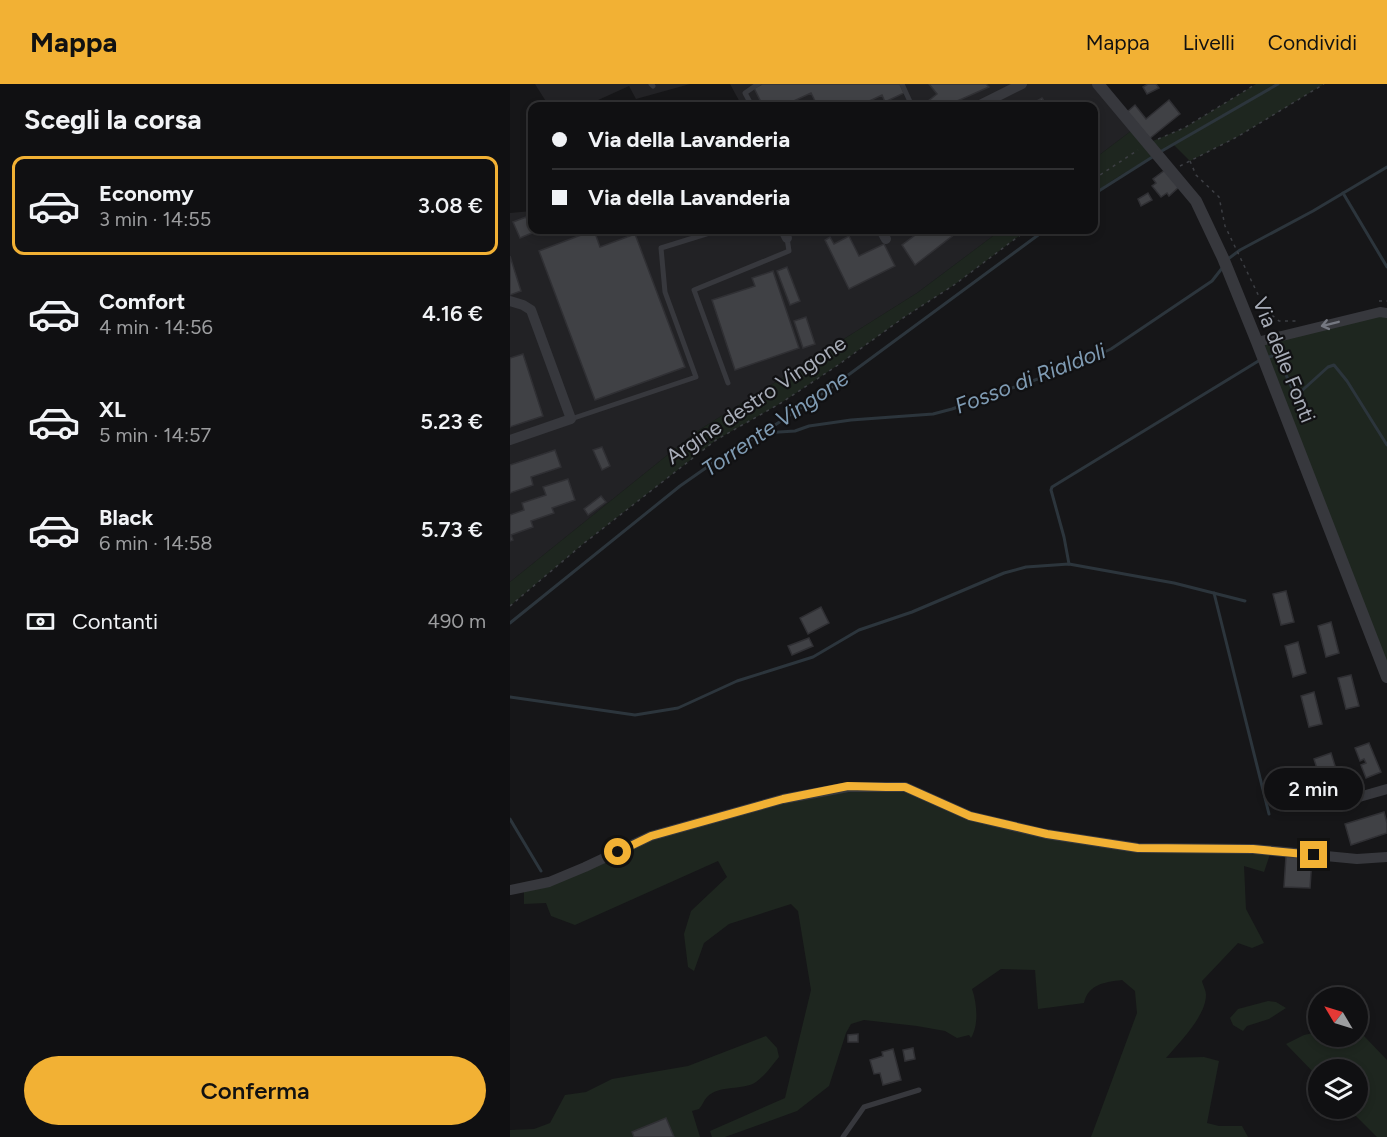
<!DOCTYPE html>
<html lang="it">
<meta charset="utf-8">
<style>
body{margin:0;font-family:Figtree,sans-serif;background:#19191b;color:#f1f3f6;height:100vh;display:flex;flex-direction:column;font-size:22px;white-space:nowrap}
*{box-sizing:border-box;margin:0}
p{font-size:20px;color:#9c9d9f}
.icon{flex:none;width:33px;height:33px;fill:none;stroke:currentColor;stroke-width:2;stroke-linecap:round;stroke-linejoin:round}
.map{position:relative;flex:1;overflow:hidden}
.panel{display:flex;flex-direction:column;background:#101012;width:510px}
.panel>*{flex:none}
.banner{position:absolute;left:18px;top:18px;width:570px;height:132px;border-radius:12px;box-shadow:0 3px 9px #0003,0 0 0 2px #303032;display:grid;align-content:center;height:132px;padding:0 24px;background:#101012}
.needle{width:39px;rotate:308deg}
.fabs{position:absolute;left:798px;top:903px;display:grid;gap:12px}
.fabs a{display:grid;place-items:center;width:60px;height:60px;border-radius:50%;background:#101012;box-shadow:0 3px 9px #0003,0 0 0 2px #303032;font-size:30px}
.end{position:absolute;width:27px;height:27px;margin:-14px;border:8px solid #f2b134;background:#111;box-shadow:0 0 0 3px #111}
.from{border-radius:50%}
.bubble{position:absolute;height:42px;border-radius:21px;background:#101012;box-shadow:0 3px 9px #0003,0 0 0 2px #303032;font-size:20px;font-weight:600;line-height:42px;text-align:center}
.banner b{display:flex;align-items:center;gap:21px;height:57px;font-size:22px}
.banner b+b{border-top:2px solid #303032}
.banner i{width:15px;height:15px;background:#f1f3f6}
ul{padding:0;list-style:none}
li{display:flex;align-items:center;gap:18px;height:99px;margin:0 12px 9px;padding:0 12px;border:3px solid transparent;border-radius:12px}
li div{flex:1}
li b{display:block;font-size:22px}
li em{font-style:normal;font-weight:600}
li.current{border-color:#f2b134}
li>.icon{width:54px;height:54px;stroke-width:1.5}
h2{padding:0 24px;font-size:27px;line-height:72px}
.pay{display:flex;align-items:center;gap:15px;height:66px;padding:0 24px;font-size:22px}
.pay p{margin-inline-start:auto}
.cta{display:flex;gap:12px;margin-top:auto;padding:12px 24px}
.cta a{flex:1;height:69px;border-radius:36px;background:#f2b134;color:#111;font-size:24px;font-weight:600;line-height:69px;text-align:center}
header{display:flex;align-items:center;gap:36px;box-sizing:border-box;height:84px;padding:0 30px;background:#f2b134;color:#111}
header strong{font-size:28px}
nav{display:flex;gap:33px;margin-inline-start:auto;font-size:21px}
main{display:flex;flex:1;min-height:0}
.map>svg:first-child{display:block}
</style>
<header>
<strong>Mappa</strong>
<nav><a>Mappa</a><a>Livelli</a><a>Condividi</a></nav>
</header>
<main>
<section class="panel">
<h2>Scegli la corsa</h2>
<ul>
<li class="current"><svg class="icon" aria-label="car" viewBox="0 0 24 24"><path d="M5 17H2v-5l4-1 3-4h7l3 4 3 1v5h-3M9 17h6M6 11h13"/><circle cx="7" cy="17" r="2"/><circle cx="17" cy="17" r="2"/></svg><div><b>Economy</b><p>3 min · 14:55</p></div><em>3.08 €</em></li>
<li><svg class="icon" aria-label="car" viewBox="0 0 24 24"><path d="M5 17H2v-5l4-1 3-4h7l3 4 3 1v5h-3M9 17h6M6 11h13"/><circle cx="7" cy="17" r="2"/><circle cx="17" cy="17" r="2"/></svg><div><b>Comfort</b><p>4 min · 14:56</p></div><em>4.16 €</em></li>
<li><svg class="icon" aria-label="car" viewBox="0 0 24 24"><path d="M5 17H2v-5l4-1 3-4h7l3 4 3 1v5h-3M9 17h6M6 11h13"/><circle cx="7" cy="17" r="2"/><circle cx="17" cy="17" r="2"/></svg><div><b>XL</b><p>5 min · 14:57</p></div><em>5.23 €</em></li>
<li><svg class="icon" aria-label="car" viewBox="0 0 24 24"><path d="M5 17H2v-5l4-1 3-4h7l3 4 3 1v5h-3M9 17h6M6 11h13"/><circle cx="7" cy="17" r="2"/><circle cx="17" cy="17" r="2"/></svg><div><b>Black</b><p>6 min · 14:58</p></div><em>5.73 €</em></li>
</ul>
<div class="pay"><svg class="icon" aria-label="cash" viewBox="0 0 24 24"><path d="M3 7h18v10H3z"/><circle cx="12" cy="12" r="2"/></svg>Contanti<p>490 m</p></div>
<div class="cta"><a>Conferma</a></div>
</section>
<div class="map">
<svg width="877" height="1053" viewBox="0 0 877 1053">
<rect width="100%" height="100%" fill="#161618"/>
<g fill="#222225">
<polygon points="25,0 180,0 126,15 119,2 75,22 42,22 37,19"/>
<polygon points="220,0 588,0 625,44 584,75 584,22 232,22"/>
<polygon points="22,127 22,146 491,146 407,209 186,348 0,498 0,129"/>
</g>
<g fill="#1e261f">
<polygon points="746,0 814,0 727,53 680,77 663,60 603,96 584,110 584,75 625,44 638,59 674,44"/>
<polygon points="491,146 517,146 444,201 393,234 328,281 271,319 206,356 73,460 0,522 0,498 186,348 407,209"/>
<polygon points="877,229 877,593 747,258"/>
<path d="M338,703H395L460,732L628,764L761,767L754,788L734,782L736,825L754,859L742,864L728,859L692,897C693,902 696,906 696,911C696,932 669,959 656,974L694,973L709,977L697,1039L709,1042H732L738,1053H581L627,929L625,907L612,896C595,898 578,900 574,919L528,925L525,886L491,885L462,905C467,919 469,941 461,954L459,951L447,954L435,947L407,942L354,936L341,940L336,949L319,1002L287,1027L215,1053H202L200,1047L275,1014L301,906L288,827L281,820L219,840L194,859L184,887L178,883L174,850L181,827L217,793L208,777L65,841L41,832L36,819L14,820V804L141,752Z"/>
<polygon points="758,917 766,918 776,924 759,935 737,942 733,947 723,941 720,934 728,925"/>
<polygon points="808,948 808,952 848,952 848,949 853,951 877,976 877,1053 867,1053 839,1025 848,1024 848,986 808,986 808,993 776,960 794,951"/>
<path d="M256,952L267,964L269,973C262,981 256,991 246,998C233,1007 210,1000 197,1013C194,1016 192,1022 189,1025L182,1027L190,1053H0V1046L24,1045L40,1039L55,1011L76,1008L102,995L178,982Z"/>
</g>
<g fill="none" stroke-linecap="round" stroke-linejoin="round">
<g stroke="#2c353c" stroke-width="3">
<polyline points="650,68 768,0"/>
<polyline points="833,109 877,183"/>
<polyline points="584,110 644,72"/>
<polyline points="718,175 730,166 803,127 877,83"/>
<path d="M756,274L765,271C771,276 780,302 786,312L818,283L824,281L837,297L877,361"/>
<polyline points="253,349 285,347 299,342 341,336 423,330 442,325 562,283 601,265 702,197 713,183"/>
<polyline points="559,480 554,453 541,406 542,403 750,276"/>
<polyline points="704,509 759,730"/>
<polyline points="0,539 170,402 223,365 253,349 322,303 535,146"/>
<polyline points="0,613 125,631 168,624 227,597 303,573 349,546 402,528 494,489 516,483 559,480 664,499 735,517"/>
<polyline points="0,735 31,787"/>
</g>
</g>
<g fill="#404145" stroke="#303034" stroke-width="1.5">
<polygon points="252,0 390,0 394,9 375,18 372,11 349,22 338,22 336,17 326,22 319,22 316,17 307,21 301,9 273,22 268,22 266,19 259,22 253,22 244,4"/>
<polygon points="419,0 476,0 479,3 436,22 420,22 417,18 427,10"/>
<polygon points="638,0 646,0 649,4 637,10 633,3"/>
<polygon points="532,14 537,22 518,22"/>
<polygon points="659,16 670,30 639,55 617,28 625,21 636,35"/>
<polygon points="655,86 669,103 659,112 657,109 651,113 642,102 646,99 643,95"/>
<polygon points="638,109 642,116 631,122 628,115"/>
<polygon points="16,133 22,149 10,154 3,138"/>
<polygon points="84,146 90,163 125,150 175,283 85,316 29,167"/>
<polygon points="412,146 450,146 405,181 392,161"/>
<polygon points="339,152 349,172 374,160 385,182 339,205 315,156 320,153 324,160"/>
<polygon points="0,172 11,207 0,211"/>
<polygon points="277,183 290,217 280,221 267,187"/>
<polygon points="263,187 289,264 225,286 202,216 245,202 242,194"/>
<polygon points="296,233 305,260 293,264 284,237"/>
<polygon points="13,270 33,332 0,343 0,274"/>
<polygon points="92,363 100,382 92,386 83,366"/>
<polygon points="45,366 51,383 21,393 23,401 0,409 0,381"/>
<polygon points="58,395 65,416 42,424 44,429 21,437 23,443 1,451 3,456 0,457 0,431 14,426 12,419 36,411 33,403"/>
<polygon points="91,412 96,418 78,431 74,425"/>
<polygon points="776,507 784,538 771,541 763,510"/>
<polygon points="311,523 319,539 298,550 290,534"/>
<polygon points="821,538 829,569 816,573 808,542"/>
<polygon points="299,554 303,562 282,571 278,562"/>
<polygon points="788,558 796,589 783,593 775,562"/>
<polygon points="841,591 849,622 836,625 828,594"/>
<polygon points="804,608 812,640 799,643 791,612"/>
<polygon points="859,659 871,688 856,694 851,681 856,679 854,675 850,677 845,664"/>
<polygon points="821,669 830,698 813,704 804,675"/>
<polygon points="874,728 877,739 877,749 841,761 835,740"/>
<polygon points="776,772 802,774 800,804 774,803"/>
<polygon points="348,950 348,958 338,958 338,951"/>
<polygon points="403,964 405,975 395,977 393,966"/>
<polygon points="383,965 391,996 373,1001 370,989 364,990 360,976 373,972 372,968"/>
<polygon points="156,1034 164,1053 124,1053 122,1048"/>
</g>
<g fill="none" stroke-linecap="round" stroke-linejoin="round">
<g stroke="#3d3f44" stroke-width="1.5" stroke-dasharray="3 4.5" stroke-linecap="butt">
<polyline points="648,55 674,44 746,0"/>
<polyline points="680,77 686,91 709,113 715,142 755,225 763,232"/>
<polyline points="670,82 727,53 814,0"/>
<polyline points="584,95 628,66"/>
<polyline points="869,217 877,217"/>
<polyline points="753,244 756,237 763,232 769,237 786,237"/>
<polyline points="0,522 73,460 206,356 271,319 328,281 393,234 444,201 517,146"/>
</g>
<g stroke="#37383d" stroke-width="5">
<polyline points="141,0 143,2"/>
<polyline points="392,0 402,22"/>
<polyline points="242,22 235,9 248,0"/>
<polyline points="218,299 184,206 279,167 277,154"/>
<polyline points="61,335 186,293 155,208 151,164 209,146"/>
<polyline points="333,1053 354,1023 409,1006"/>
</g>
<g stroke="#37383d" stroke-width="10">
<polyline points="468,22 512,0"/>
<polyline points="273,146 277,154"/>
<polyline points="371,146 376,155"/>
<polyline points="0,217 13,221 21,226 61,335 0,356"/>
<polyline points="747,258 870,228 877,229"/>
<polyline points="814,723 877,705"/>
<polyline points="0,806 39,798 75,783 141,752 273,715 338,703 395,703 460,732 536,750 628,764 743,765 847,775 877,773"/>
</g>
<polyline stroke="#37383d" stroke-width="12" points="588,0 686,117 713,174 747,258 877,593"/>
</g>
<defs><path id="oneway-shaft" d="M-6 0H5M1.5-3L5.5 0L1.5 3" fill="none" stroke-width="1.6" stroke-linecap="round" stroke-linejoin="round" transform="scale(1.5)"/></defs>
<use stroke="#757881" href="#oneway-shaft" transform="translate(820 240) rotate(166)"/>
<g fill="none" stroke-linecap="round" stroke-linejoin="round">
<polyline stroke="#f2b134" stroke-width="8" points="108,768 141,752 273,715 338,702 376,703 395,703 460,732 537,750 628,764 743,765 804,771"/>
</g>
<g text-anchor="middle" stroke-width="4.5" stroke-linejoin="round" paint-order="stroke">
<g font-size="21" fill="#a8adb8" stroke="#111113">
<text transform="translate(774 276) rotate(68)" y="7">Via delle Fonti</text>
<text transform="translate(246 316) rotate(-34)" y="7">Argine destro Vingone</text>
</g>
<g font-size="22" font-style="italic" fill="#7f9bb3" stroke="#111113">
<text transform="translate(520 294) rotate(-21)" y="8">Fosso di Rialdoli</text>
<text transform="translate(265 339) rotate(-34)" y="8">Torrente Vingone</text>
</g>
</g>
</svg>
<div class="fabs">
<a><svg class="needle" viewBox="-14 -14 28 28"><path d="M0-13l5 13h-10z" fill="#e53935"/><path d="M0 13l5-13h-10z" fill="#9c9d9f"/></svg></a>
<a><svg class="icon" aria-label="layers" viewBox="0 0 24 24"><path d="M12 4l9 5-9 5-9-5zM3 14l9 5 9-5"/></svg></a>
</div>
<i class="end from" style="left:108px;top:768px"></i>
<i class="end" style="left:804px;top:771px"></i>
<div class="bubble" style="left:754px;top:684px;width:99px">2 min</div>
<div class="banner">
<b><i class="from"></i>Via della Lavanderia</b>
<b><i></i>Via della Lavanderia</b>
</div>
</div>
</main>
